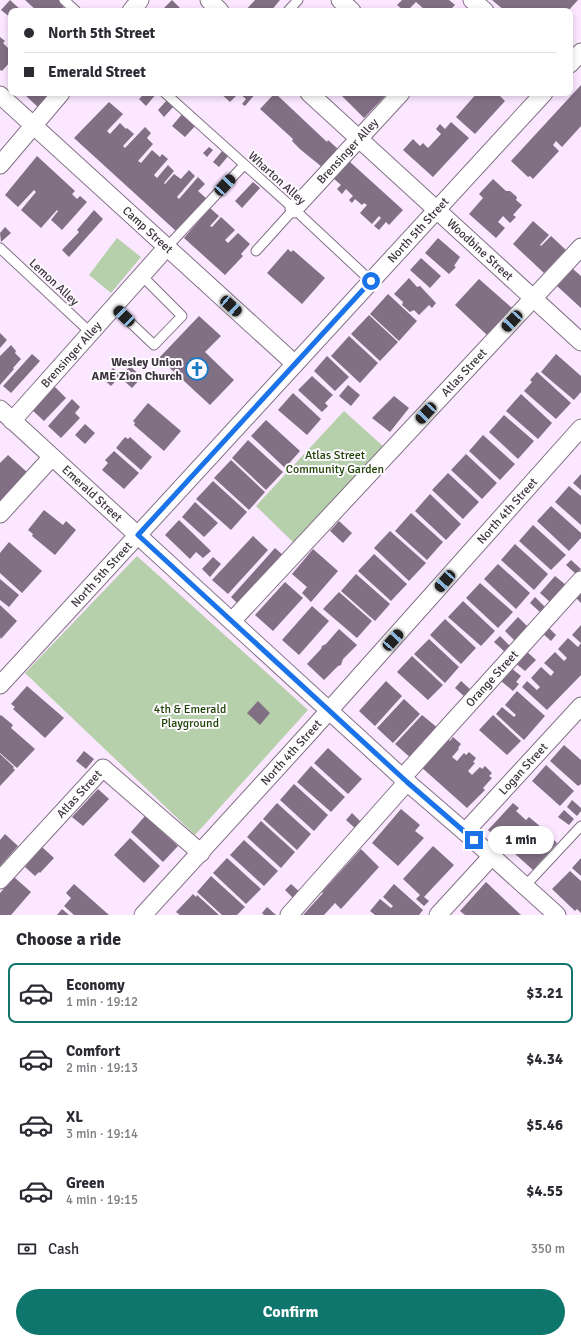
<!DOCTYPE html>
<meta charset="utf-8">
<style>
body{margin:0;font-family:Signika,sans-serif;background:#f2f2f3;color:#2b2b33;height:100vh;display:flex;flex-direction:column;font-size:15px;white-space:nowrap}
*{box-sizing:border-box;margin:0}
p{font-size:13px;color:#7c7c81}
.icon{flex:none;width:22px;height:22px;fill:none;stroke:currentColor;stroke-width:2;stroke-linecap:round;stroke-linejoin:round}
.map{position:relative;height:915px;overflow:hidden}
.panel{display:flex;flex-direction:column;background:#fff;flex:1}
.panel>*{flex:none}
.top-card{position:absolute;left:8px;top:8px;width:565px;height:88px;border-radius:8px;box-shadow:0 2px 6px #0003;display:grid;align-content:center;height:88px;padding:0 16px;background:#fff}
.end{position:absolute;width:18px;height:18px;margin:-9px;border:5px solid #1a73e8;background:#fff;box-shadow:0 0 0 2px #fff}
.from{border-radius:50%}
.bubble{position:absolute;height:28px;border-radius:14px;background:#fff;box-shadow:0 2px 6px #0003;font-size:13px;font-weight:700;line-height:28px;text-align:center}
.car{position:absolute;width:12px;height:24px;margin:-12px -6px;border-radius:5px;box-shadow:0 0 3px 1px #0007;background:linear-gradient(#222 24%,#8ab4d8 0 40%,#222 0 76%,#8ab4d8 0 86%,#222 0)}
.top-card b{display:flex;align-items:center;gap:14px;height:38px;font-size:15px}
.top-card b+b{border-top:1px solid #e1e1e2}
.top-card i{width:10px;height:10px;background:#2b2b33}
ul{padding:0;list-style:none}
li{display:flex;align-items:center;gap:12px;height:60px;margin:0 8px 6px;padding:0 8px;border:2px solid transparent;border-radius:8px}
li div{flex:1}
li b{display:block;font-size:15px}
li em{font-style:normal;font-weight:700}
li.selected{border-color:#0f766e}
li>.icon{width:36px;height:36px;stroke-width:1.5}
h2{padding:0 16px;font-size:18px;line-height:48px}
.pay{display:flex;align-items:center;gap:10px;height:44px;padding:0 16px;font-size:15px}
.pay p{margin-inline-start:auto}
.action{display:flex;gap:8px;margin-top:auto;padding:8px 16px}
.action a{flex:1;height:46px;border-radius:24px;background:#0f766e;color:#fff;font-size:16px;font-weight:700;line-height:46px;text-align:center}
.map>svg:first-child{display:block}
</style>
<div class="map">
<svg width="581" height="915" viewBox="0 0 581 915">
<rect width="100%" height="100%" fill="#fbe7ff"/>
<g fill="#b5d0aa">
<polygon points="117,238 141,257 111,293 89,275"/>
<polygon points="344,411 385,448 296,545 256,506"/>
<polygon points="137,556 308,710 195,835 25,673"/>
</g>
<g fill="#816f84">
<polygon points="10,0 22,11 11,11 11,18 1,10"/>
<polygon points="25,0 59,0 65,6 60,11 37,11"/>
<polygon points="172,0 183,11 161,11"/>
<polygon points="255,0 280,0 271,11 245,11"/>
<polygon points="402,0 449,0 455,5 449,11 426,11 416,2 407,11 404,11 397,5"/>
<polygon points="492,0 578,0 568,11 511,11 509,9 505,11"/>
<polygon points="0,37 5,41 3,43 11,51 11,61 2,71 0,70"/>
<polygon points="581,85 581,126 562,147 556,141 553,145 559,151 533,179 530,176 528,177 511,161"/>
<polygon points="27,93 56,93 41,110 25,95"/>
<polygon points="145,93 157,93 146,106 139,99"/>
<polygon points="220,93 239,93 230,102"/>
<polygon points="239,93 256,93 245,106 242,104 246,99"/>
<polygon points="275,93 327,142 328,140 338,149 322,167 301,150 292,141 293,139 260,109"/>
<polygon points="339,93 383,93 386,95 364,118"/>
<polygon points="477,93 497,93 505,101 475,134 456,117"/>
<polygon points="168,99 175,105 164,117 158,110"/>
<polygon points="109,102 123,114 107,131 110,134 120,123 126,129 127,128 134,134 123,146 125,148 145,127 151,133 147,138 153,144 138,161 141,163 152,150 160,157 162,154 168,159 154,175 157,178 168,165 174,171 164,183 165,184 174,174 181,179 189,170 195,176 177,197 179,199 198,177 205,184 198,191 207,199 176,231 74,138"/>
<polygon points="183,113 196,125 185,137 172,126"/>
<polygon points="451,122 469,138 433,177 403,150 413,139 420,146 423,143 428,148 441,134 436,129 440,124 445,129"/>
<polygon points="209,147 213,150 207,157 203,153"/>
<polygon points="223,150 229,155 219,167 213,162"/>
<polygon points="37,156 75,191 72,194 77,199 80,196 87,202 62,230 51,220 58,211 57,210 41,228 21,210 36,192 34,190 18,207 5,195"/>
<polygon points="349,161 403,210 389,225 386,222 379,230 374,226 381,218 379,216 372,224 360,213 367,205 364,203 362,205 355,199 352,203 349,200 353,196 346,189 342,194 337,189 341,185 333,178"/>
<polygon points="493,179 506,191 510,191 517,197 516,200 522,205 513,215 516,217 510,223 503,216 498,222 505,228 496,238 469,214 483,198 479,194"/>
<polygon points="253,182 260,188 242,208 235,201"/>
<polygon points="210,208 219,216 210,226 212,227 221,217 235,230 225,240 228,243 238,233 250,244 241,254 243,256 225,275 184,238"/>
<polygon points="94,210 103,219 69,257 62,250 79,232 77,230"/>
<polygon points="533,221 549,235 540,245 541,246 551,236 566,250 544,273 513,244"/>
<polygon points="5,227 11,233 1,242 0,233"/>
<polygon points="438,238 460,257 454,266 456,267 449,274 425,253"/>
<polygon points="288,249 291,252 293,250 325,278 302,304 267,273"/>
<polygon points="421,258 441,276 430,288 410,270"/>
<polygon points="573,269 581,276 581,308 557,286"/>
<polygon points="409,278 417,287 420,286 436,303 432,308 429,305 419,315 414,310 410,312 402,305 403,302 394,294"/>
<polygon points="479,279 512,308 487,335 455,305"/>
<polygon points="388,294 417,321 399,341 370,314"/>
<polygon points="369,315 398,342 380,361 351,334"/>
<polygon points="199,316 221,336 205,352 234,380 210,405 159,358"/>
<polygon points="0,333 7,340 0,348"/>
<polygon points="349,336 378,363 360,383 331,356"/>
<polygon points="11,345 16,351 15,353 21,359 13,368 14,369 0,385 0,356"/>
<polygon points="32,354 40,361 11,393 3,386"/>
<polygon points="556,354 581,376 581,392 574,400 541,372"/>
<polygon points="327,356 349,377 335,391 314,371"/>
<polygon points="130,366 142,377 132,388 120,377"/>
<polygon points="113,368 121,375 111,386 103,379"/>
<polygon points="537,372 571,403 556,419 524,391 532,382 530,380"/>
<polygon points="312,376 333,395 325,403 328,406 322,412 298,390"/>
<polygon points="53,385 66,398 44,421 31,409"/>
<polygon points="348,385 360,395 351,406 339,396"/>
<polygon points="293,393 321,419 307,435 278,410"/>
<polygon points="521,394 552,423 538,439 506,411"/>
<polygon points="394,396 409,408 390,432 372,418"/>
<polygon points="72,399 80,407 75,413 80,418 61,438 48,426"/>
<polygon points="148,403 181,431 164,451 134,425 135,423 133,421"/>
<polygon points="504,415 534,441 518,459 489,432"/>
<polygon points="266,420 300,451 285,468 251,436"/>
<polygon points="85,424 95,433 85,444 75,435"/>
<polygon points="483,435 515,464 500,480 469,451"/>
<polygon points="125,437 128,439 130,437 152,457 141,470 116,448"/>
<polygon points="248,440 283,472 266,490 232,458"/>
<polygon points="114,451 139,473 124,489 102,470 108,463 105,460"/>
<polygon points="466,454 497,483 482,499 451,470"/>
<polygon points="8,455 28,473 0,504 0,463"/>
<polygon points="231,460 265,492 249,510 214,478"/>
<polygon points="448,473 479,502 463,519 432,490"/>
<polygon points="581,474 581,490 573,483"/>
<polygon points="213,481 247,512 231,530 196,499"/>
<polygon points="569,486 581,496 581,525 555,502"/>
<polygon points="430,494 461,524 446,540 415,511"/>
<polygon points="195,502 218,523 204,537 182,517"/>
<polygon points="551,506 581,533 581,538 569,551 537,521"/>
<polygon points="44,510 63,525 66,521 76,530 55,555 32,536 33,534 28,530"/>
<polygon points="411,513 443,542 427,560 395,531"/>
<polygon points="179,520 211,551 203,558 196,552 190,559 165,535"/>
<polygon points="339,521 352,533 343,543 330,531"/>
<polygon points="533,525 566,555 551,570 519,541"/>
<polygon points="390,531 426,563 409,581 374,548"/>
<polygon points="253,536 268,550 228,594 212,580"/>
<polygon points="9,542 42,571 22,593 0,573 0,553"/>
<polygon points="515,544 548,574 534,590 501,560"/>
<polygon points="275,548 284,556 239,605 231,597"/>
<polygon points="313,549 338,571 311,602 302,593 307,587 292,574"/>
<polygon points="374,554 407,584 391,601 358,571"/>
<polygon points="213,557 221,564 210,577 202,569"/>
<polygon points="571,560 581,569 576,574 566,565"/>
<polygon points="498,564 530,593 516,609 484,579"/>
<polygon points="356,574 390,604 375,621 341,591"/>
<polygon points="555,576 566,585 550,602 540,593"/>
<polygon points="0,579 19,595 9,607 0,600"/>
<polygon points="285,582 303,598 273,631 255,615"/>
<polygon points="480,583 513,612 498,628 466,598"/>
<polygon points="581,591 581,603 574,596"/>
<polygon points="339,592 372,621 357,638 323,609"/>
<polygon points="535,597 546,608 541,613 530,603"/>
<polygon points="463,601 495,631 481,646 448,617"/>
<polygon points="0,605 17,621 1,639 0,637"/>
<polygon points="312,606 329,621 299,655 282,640"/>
<polygon points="518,617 528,627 515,641 505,631"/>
<polygon points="445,619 476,648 461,664 430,635"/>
<polygon points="581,625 581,675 547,710 522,687 527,681 537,690 540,687 531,678 541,667 551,676 554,672 544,663 555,652 564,661 567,658 558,649 568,638 578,647 581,643 572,635"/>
<polygon points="547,626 556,635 551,641 541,632"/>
<polygon points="339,629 357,645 343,659 341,665 338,666 324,680 307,664 321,649 322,646 326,644"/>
<polygon points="500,636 511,647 506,653 494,642"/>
<polygon points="429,639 459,667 445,683 414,654"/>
<polygon points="525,650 536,660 525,671 514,662"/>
<polygon points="412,656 443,685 428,700 397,672"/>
<polygon points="510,667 521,676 516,682 519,684 513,691 501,681 507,674"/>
<polygon points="386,681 402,696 375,726 359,711"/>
<polygon points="461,681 471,690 465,697 455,688"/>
<polygon points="27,686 64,718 45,738 13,709 15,707 11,704"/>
<polygon points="517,691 545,716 524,740 496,714 502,707 514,717 516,715 505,705"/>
<polygon points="404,699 420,714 393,743 377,728"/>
<polygon points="258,701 270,713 260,725 247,713"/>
<polygon points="1,715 13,725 11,728 35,749 17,768 0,753 0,716"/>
<polygon points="422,715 439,729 412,759 395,744"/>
<polygon points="493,715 521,741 507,755 479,730"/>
<polygon points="453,737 461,744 458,748 459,749 452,757 457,761 464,753 466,755 469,752 476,758 473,762 475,763 468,771 472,775 480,767 482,769 485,766 492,773 489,776 492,778 483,788 485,790 467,808 420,766 448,739 450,741"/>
<polygon points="564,745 581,760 581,784 578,786 550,761"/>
<polygon points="328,748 362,779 348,794 314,763"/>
<polygon points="84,751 94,759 86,769 76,761"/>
<polygon points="0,754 14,767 13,768 15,770 0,786"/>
<polygon points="546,765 574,791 560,806 532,781"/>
<polygon points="311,766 345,797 331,812 297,782"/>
<polygon points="294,784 328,815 314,831 280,800"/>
<polygon points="98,789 109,799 83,826 72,817"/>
<polygon points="572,800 581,808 581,811 577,816 567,807"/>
<polygon points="277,803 311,834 297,850 263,819"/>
<polygon points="513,803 519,808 516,811 526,820 529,817 541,827 538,831 543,835 549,840 551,837 557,843 533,870 502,842 508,836 505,834 502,831 496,837 488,830"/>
<polygon points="401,809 420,825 415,831 424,838 398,866 372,843"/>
<polygon points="564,810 574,819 569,825 558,817"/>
<polygon points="352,813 363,824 357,830 346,820"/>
<polygon points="145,816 178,846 163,862 131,832"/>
<polygon points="261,821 295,852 281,868 247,837"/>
<polygon points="5,834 18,846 0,866 0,840"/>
<polygon points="130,838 160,866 144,883 114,855"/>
<polygon points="244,840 278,871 264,886 230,855"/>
<polygon points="433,846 454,865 424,897 429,901 424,906 416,899 420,895 403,879"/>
<polygon points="42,847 54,858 40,873 39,872 35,876 25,867"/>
<polygon points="361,849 379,867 341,909 335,903 324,915 303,915 323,893 322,892"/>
<polygon points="227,858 261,889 246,904 213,873"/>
<polygon points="581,858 581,876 572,868"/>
<polygon points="570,871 581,881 581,913 577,909 575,911 552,889"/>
<polygon points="211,876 245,907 237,915 222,915 197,892"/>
<polygon points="14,877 31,892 11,915 0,915 0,893"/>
<polygon points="486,882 521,915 465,915 460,911"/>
<polygon points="74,884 109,915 74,915 64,906 71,898 66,893"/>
<polygon points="291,884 302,894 296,901 285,890"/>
<polygon points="394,884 423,910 419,915 375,915 370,911 380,899 391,908 393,906 383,897"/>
<polygon points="193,894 196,897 197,895 219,915 180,915 176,912"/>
<polygon points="267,907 276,915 264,915 262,913"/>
<polygon points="62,909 69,915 57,915"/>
</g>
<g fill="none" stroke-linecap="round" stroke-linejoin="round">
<g stroke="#837186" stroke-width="11">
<g id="service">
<polyline points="64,0 76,11"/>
<polyline points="288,11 298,0"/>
<polyline points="165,93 294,209 371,281"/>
<polyline points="167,247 244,165"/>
<polyline points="0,248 91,333"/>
<polyline points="256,251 294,209"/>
<polyline points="114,307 154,345 182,316 142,276"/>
<polyline points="525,886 581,826"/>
</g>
</g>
<g stroke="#837186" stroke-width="19">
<g id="minor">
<polyline points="209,0 220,11"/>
<polyline points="340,0 352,11"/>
<polyline points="472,0 485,11"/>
<polyline points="131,11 140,0"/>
<polyline points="570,64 581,52"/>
<path id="s1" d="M309,93L581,342"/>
<path id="s2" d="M0,95L295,364"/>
<polyline points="0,165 61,93"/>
<path id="s3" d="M294,209L401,93"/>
<path id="s4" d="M0,409L407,782L465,832L557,915"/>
<path id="s5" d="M12,421L167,247"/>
<polyline points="0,514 52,457"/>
<path id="s6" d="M232,621L581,247"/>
<path id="s7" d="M0,685L544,93"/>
<path id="s8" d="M402,778L581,580"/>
<path id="s9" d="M465,832L581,706"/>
<path id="s10" d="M0,880L103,768L201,853"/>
<path id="s11" d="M143,915L309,733L581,428"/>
<polyline points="289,915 407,782"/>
<polyline points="438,915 492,856"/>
</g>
</g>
<use href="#service" stroke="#fff" stroke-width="9"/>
<use href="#minor" stroke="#fff" stroke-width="17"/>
</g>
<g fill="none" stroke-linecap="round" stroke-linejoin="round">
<polyline stroke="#1a73e8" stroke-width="5" points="371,281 138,535 407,782 474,840"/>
</g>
<defs>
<g id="church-ring" transform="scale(1.15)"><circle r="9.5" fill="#fefaff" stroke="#1979c5" stroke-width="1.5"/><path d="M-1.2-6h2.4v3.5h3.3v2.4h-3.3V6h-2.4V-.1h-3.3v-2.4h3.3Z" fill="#1979c5"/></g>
</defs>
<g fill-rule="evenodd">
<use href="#church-ring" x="197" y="369"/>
</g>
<g text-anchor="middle" stroke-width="4" stroke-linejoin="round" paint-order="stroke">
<g font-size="12" fill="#3c343d" stroke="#fefaff">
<text dy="4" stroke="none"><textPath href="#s3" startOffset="79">Brensinger Alley</textPath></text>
<text transform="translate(277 178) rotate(42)" y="4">Wharton Alley</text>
<text dy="4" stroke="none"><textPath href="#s2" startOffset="200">Camp Street</textPath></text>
<text dy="4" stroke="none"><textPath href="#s7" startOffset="618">North 5th Street</textPath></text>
<text dy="4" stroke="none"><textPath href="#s1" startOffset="232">Woodbine Street</textPath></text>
<text transform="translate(54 282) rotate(43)" y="4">Lemon Alley</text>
<text dy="4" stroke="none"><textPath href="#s5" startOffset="89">Brensinger Alley</textPath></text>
<text dy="4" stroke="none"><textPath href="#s6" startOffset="340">Atlas Street</textPath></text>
<text dy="4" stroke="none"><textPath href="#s4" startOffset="125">Emerald Street</textPath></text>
<text dy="4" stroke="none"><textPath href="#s11" startOffset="544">North 4th Street</textPath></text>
<text dy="4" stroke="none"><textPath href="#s7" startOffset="150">North 5th Street</textPath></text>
<text dy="4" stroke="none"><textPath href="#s8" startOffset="134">Orange Street</textPath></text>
<text dy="4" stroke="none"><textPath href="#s11" startOffset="220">North 4th Street</textPath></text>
<text dy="4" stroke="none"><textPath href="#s9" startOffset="86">Logan Street</textPath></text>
<text dy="4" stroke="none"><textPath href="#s10" startOffset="117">Atlas Street</textPath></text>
</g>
<g font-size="12" font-weight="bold" fill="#3c343d" stroke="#fefaff" text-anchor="end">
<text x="182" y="366">Wesley Union<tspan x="182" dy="14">AME Zion Church</tspan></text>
</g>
<g font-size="12" fill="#1e4505" stroke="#fefaff">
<text x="335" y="459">Atlas Street<tspan x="335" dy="14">Community Garden</tspan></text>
<text x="190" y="713">4th &amp; Emerald<tspan x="190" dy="14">Playground</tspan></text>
</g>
</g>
</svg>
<i class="end from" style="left:371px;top:281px"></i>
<i class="end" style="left:474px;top:840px"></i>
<div class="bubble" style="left:488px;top:826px;width:66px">1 min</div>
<i class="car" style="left:225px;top:185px;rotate:43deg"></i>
<i class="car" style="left:231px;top:306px;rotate:132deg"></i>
<i class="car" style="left:124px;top:316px;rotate:314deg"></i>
<i class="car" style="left:512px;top:321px;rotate:223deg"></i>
<i class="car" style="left:426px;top:413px;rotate:223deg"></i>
<i class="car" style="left:445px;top:581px;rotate:221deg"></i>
<i class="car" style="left:393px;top:640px;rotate:42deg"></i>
<div class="top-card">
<b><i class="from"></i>North 5th Street</b>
<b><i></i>Emerald Street</b>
</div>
</div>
<section class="panel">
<h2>Choose a ride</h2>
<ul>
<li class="selected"><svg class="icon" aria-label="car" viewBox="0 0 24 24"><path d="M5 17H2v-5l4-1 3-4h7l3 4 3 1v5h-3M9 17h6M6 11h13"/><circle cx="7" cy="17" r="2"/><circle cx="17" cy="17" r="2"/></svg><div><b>Economy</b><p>1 min · 19:12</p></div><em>$3.21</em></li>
<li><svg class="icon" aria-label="car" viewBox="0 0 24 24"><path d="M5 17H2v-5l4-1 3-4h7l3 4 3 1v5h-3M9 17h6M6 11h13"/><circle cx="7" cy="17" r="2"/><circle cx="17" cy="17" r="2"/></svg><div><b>Comfort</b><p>2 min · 19:13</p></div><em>$4.34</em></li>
<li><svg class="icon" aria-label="car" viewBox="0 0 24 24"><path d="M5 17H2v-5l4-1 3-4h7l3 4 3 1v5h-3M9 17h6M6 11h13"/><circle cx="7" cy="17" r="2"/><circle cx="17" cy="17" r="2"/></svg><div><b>XL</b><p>3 min · 19:14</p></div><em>$5.46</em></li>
<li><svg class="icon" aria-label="car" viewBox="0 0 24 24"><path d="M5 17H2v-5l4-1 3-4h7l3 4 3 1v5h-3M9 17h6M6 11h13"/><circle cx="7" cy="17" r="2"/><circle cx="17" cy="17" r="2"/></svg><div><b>Green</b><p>4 min · 19:15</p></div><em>$4.55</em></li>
</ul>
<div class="pay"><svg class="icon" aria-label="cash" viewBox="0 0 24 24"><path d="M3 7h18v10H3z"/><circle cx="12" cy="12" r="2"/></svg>Cash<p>350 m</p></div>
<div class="action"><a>Confirm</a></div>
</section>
